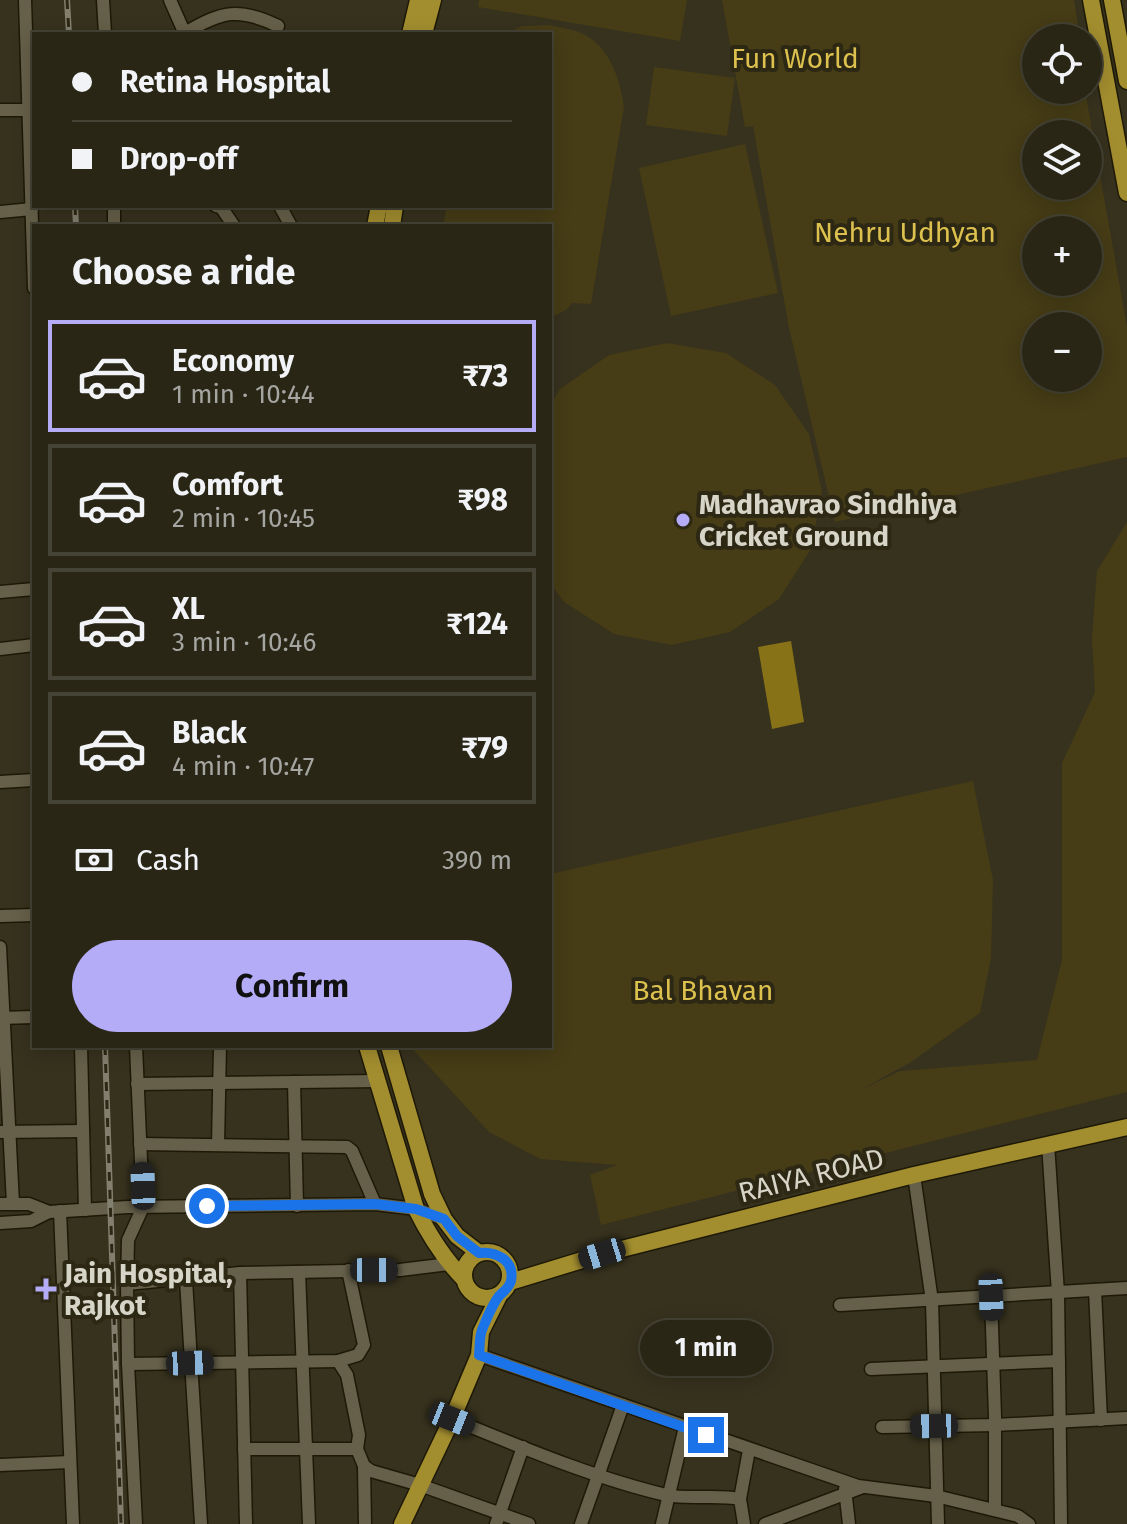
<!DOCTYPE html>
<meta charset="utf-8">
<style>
body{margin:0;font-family:"Fira Sans",sans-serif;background:#353223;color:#f1f3f6;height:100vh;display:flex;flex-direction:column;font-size:30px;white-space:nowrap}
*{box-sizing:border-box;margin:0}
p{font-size:26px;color:#a5a5a1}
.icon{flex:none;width:44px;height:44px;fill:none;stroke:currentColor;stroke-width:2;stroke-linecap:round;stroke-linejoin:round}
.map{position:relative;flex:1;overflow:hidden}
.details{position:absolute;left:32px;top:224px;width:520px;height:824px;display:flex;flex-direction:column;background:#292616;border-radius:0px;box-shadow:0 4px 20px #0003,0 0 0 2px #454335}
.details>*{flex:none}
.hud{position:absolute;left:32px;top:32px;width:520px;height:176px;border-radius:0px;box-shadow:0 4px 20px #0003,0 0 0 2px #454335;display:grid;align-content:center;height:176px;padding:0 40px;background:#292616}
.tools{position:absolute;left:1022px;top:24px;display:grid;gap:16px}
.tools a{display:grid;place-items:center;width:80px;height:80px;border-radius:50%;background:#292616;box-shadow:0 4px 20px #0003,0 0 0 2px #454335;font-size:40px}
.end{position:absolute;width:36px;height:36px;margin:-18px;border:10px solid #1a73e8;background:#fff;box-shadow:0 0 0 4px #fff}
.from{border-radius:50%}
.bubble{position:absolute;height:56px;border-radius:28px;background:#292616;box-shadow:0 4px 20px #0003,0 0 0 2px #454335;font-size:26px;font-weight:700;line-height:56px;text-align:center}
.car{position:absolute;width:24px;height:48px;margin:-24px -12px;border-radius:10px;box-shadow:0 0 6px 2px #0007;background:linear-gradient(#222 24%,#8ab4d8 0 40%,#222 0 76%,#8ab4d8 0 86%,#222 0)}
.hud b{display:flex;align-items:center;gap:28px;height:76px;font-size:30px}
.hud b+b{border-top:2px solid #454335}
.hud i{width:20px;height:20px;background:#f1f3f6}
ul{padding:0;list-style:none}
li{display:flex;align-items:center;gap:24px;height:112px;margin:0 16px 12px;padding:0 24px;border:4px solid #454335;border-radius:0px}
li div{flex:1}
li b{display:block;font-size:30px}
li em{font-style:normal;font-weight:700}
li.selected{border-color:#b5acf8}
li>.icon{width:72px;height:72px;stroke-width:1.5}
h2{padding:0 40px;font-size:36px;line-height:96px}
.pay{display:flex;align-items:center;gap:20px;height:88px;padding:0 40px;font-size:30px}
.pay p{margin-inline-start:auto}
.primary-button{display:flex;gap:16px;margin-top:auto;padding:16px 40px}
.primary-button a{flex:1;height:92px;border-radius:48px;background:#b5acf8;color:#111;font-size:32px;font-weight:700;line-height:92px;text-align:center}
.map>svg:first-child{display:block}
</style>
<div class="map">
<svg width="1127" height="1524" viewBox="0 0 1127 1524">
<rect width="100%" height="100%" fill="#37321e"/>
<g fill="#463c16" fill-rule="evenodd">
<polygon points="479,0 687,0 680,41 478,7"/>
<path d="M722,0H1074L1080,38H1036V90H1085L1127,327V457L835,522L789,328L753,126L745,127ZM1088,134V186H1036V134ZM1088,230V282H1036V230ZM1088,326V378H1036V326Z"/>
<path d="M550,25C560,28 572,29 581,33C610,46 620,79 624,107L591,304L572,303L566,310L550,318V226H443L447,206H550V34H507L522,26Z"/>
<polygon points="654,67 735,78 727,136 646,125"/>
<polygon points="745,144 778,293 671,316 639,168"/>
<polygon points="667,343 726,353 775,385 809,434 822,491 811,549 779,599 730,632 672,645 614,634 564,602 550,583 550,405 560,389 609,355"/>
<polygon points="1127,522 1127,1092 601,1225 590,1175 617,1165 540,1159 489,1132 410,1046 550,1046 550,874 973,781 993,880 991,958 980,1013 911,1062 860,1090 900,1071 1037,1060 1062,960 1062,763 1095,692 1092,638 1097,571"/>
</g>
<polygon fill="#877218" points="791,641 804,722 772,729 758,647"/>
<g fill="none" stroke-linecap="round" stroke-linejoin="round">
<g stroke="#1e1906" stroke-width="15">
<g id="minor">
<polyline points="25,0 34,288"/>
<polyline points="103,0 105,34"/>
<polyline points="170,0 185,34"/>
<path d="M185,33C222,11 239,7 278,26"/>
<polyline points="0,110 29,110"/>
<polyline points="114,206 114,226"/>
<polyline points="216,206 221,207 234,226"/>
<polyline points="280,206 291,226"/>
<polyline points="0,212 32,209"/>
<polyline points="0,592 34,589"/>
<polyline points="0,649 34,645"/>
<polyline points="0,782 34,780"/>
<polyline points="0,916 34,915"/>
<polyline points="0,947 13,1204"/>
<polyline points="0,1018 34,1017"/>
<polyline points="81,1046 85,1210"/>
<polyline points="294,1082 297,1206"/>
<polyline points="137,1084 378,1081"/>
<polyline points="0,1132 83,1131"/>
<polyline points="140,1144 347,1147 352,1151 375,1204"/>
<polyline points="218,1144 220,1046"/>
<polyline points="1048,1144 1058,1293 1061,1524"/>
<polyline points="914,1175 932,1301 938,1524"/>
<polyline points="0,1204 29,1204 49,1212"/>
<polyline points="60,1211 73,1524"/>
<polyline points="0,1223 31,1221 49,1212 128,1207 375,1204 416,1209 444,1219"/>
<polyline points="299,1272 309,1524"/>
<polyline points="240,1273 246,1524"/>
<polyline points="186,1280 201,1524"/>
<polyline points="127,1284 240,1273 400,1270 449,1264"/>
<polyline points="1095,1290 1101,1420"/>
<polyline points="991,1297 995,1417 995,1510"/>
<polyline points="840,1305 1127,1288"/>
<polyline points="479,1355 858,1486 936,1496 1018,1516 1029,1524"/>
<polyline points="338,1361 347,1375 359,1435 357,1449 364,1466 371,1471 420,1485 529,1524"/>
<polyline points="128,1364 338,1361 358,1355 364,1345 348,1270"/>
<polyline points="871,1369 1059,1361"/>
<path d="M452,1419C521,1447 594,1478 666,1495C690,1500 716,1494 740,1499L744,1524"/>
<polyline points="882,1427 995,1425 1127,1418"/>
<polyline points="244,1449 357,1449"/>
<polyline points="0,1465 70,1462"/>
<polyline points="364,1466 365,1524"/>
<polyline points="845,1489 849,1524"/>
<polyline points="740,1499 749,1450"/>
<polyline points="136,1524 128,1364 127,1284 128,1240 143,1207 136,1046"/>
<polyline points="496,1524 523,1447"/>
<polyline points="581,1524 623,1405"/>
<polyline points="662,1524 685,1427"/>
<polyline points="765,1524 863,1487"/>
</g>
</g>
<g stroke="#1e1906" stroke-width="19">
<g id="major">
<polyline points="1091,0 1127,193"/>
<polyline points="1112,0 1127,81"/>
<polyline points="410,34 418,0"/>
<polyline points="424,34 433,0"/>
<polyline points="375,226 379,206"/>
<polyline points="392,226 395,206"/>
<path d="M367,1046L416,1209C429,1235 443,1258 464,1279"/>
<polyline points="389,1046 432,1194 444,1219 457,1236 479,1253"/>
<circle cx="487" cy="1275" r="23"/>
<polyline points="510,1282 602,1254 914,1175 1127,1127"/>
<polyline points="402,1524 452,1419 479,1355 481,1332 499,1296"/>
</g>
</g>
<use href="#minor" stroke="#66604a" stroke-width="12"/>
<use href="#major" stroke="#a38e2f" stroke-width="16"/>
<g stroke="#837f6f" stroke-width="6">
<g id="rail">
<polyline points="67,0 69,34"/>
<polyline points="75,206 76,226"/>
<polyline points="105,1046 121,1524"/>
</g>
</g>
<use href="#rail" stroke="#2d2814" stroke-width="3" stroke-dasharray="9" stroke-linecap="butt"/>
</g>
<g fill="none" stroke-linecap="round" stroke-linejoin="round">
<path stroke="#1a73e8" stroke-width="10" d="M207,1206L375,1204L416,1209L444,1219L457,1236L479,1253C496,1251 515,1260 511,1281C509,1288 504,1291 499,1296C493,1304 486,1320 482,1330C479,1338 480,1347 479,1355L706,1435"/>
</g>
<g fill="#b5acf8" stroke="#2d2814" stroke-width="3">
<circle cx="683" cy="520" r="8"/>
<path d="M42 1277h8v8h8v8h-8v8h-8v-8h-8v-8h8z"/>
</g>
<g text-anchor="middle" stroke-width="8" stroke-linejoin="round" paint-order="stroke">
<g font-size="28" fill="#ddc14e" stroke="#2d2814">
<text x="795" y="68">Fun World</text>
<text x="905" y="242">Nehru Udhyan</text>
<text x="703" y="1000">Bal Bhavan</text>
</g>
<g font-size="28" font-weight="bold" fill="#d7d4c8" stroke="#2d2814" text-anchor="start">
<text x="699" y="514">Madhavrao Sindhiya<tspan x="699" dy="32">Cricket Ground</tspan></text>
<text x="64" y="1283">Jain Hospital,<tspan x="64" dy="32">Rajkot</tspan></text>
</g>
<g font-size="28" fill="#d7d4c8" stroke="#2d2814">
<text transform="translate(811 1175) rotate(-14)" y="10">RAIYA ROAD</text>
</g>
</g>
</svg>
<div class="tools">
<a><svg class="icon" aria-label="locate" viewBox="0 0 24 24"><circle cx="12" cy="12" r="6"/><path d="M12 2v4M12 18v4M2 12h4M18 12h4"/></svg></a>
<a><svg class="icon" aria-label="layers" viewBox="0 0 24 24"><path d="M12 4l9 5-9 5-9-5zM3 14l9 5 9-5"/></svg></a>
<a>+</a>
<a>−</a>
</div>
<i class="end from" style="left:207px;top:1206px"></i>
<i class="end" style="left:706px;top:1435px"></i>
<div class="bubble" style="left:640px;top:1320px;width:132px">1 min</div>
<i class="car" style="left:143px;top:1186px;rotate:358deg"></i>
<i class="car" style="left:602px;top:1254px;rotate:253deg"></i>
<i class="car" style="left:374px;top:1270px;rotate:90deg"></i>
<i class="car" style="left:991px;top:1297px;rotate:178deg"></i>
<i class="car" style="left:190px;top:1363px;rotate:88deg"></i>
<i class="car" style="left:452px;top:1419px;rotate:112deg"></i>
<i class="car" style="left:934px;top:1426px;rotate:269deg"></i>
<div class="hud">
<b><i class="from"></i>Retina Hospital</b>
<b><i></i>Drop-off</b>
</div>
<section class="details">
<h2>Choose a ride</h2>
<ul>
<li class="selected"><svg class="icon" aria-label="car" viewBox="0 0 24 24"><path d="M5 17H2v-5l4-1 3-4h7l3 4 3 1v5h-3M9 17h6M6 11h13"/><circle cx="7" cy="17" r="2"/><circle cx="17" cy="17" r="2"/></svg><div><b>Economy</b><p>1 min · 10:44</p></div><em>₹73</em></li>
<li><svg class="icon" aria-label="car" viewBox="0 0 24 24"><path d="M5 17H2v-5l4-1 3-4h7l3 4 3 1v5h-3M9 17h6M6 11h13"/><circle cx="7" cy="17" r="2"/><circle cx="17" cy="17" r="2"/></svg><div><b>Comfort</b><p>2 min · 10:45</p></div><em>₹98</em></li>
<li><svg class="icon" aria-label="car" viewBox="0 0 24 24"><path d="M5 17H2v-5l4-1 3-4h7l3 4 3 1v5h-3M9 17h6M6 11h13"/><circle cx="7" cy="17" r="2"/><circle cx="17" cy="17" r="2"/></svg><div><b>XL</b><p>3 min · 10:46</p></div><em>₹124</em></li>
<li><svg class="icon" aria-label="car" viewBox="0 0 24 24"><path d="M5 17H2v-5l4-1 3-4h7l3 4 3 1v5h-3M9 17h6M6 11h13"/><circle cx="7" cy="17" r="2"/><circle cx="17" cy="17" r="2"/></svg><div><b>Black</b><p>4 min · 10:47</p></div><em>₹79</em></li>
</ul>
<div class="pay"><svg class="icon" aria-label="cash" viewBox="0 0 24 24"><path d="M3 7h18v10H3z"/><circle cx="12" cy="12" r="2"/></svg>Cash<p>390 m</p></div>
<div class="primary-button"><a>Confirm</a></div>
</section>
</div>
